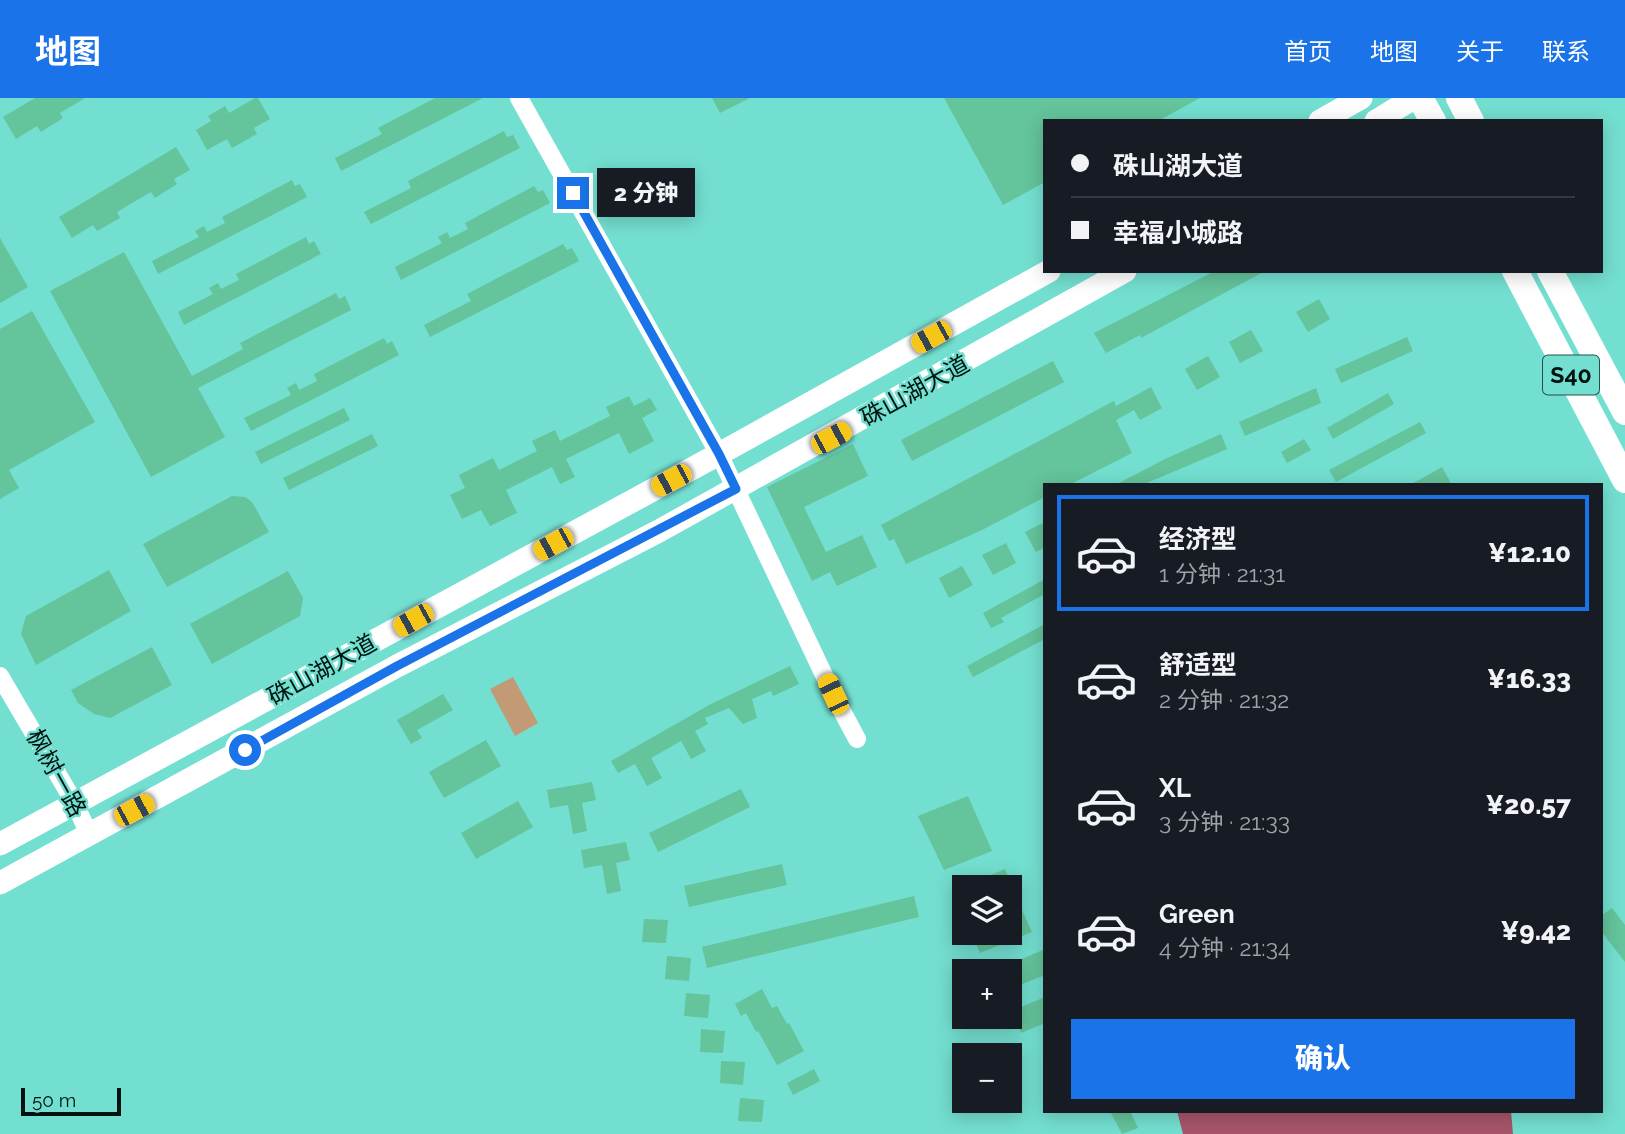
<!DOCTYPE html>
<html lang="zh">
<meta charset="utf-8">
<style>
body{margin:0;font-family:Raleway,"Noto Sans SC",sans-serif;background:#242831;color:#f1f3f6;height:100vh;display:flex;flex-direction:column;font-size:26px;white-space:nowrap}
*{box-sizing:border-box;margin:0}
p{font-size:23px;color:#9ea1a6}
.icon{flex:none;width:38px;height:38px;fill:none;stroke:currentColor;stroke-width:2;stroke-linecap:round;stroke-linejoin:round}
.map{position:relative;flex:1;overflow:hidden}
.drawer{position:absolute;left:1043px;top:385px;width:560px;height:630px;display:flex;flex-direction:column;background:#171b24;border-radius:0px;box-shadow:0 4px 18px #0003}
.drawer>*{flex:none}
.guide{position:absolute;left:1043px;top:21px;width:560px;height:154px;border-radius:0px;box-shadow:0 4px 18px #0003;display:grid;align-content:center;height:154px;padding:0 28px;background:#171b24}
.fabs{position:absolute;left:952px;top:777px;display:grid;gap:14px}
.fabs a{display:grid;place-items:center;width:70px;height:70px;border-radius:0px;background:#171b24;box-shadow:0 4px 18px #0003;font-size:35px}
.scale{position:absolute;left:21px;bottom:18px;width:100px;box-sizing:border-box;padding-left:7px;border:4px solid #001310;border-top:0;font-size:19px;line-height:24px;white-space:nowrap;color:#001310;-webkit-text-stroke:5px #73dfd0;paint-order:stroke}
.end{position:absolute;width:32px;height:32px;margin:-16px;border:9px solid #1a73e8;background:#fff;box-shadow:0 0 0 4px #fff}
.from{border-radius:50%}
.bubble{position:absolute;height:49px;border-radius:0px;background:#171b24;box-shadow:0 4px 18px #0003;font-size:23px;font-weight:800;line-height:49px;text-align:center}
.car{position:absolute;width:21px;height:42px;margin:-21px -10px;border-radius:9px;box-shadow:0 0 5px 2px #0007;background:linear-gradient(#f5c518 24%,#345 0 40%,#f5c518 0 76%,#345 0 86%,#f5c518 0)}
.guide b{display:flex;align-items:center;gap:24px;height:66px;font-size:26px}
.guide b+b{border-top:2px solid #363941}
.guide i{width:18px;height:18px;background:#f1f3f6}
ul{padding:12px 0 0;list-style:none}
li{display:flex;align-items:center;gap:21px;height:116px;margin:0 14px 10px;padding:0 14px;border:4px solid transparent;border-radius:0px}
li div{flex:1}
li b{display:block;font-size:26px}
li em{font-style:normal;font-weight:800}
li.active{border-color:#1a73e8}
li>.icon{width:63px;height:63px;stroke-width:1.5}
.primary-button{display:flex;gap:14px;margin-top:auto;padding:14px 28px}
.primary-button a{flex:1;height:80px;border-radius:0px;background:#1a73e8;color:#fff;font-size:28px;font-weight:800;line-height:80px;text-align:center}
header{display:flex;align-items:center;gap:42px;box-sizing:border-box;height:98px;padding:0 35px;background:#1a73e8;color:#fff}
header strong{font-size:33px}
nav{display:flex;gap:38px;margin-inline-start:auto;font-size:24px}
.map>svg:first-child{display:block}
</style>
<header>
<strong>地图</strong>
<nav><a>首页</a><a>地图</a><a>关于</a><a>联系</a></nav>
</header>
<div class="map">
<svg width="1625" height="1036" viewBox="0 0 1625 1036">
<rect width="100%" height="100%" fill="#73dfd0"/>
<polygon fill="#c29a76" points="513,579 538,625 515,638 490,591"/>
<polygon fill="#a7556b" points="1177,1013 1511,1013 1513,1036 1183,1036"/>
<g fill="#64c49b">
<polygon points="35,0 85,0 60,15 63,20 41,34 37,28 16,41 3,19"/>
<polygon points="255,0 258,0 270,21 254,30 257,36 232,50 227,41 207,52 196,32 211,23 208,18 225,8 229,15"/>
<polygon points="435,0 483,0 341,73 335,60 382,36 378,30"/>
<polygon points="712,0 750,0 720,15"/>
<polygon points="944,0 1200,0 1158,23 1045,23 1045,84 1003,107"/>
<polygon points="504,33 507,39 513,37 520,50 371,126 364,114 411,90 408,83"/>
<polygon points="176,49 190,72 174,81 177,86 155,100 151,94 117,114 120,120 97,133 93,127 72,140 59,119"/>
<polygon points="292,82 295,88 300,86 307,99 158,176 152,163 199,139 195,133 204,128 207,134 225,125 222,119"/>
<polygon points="534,88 538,94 543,92 550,105 401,182 395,169 442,145 438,139 447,134 450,140 468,131 465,125"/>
<polygon points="306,139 309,146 314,143 321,156 184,227 178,214 213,196 209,190 218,185 221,191 239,182 236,176"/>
<polygon points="0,140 28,189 0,205"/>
<polygon points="563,146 567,152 572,150 579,163 430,239 424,227 471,203 467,196"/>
<polygon points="124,154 192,278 243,251 240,245 336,195 339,201 345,198 351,212 198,290 225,339 151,379 50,193"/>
<polygon points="1215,173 1265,173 1141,240 1140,237 1106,255 1094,235"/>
<polygon points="1319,201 1330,221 1308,234 1296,214"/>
<polygon points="32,213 95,324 9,372 19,390 0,401 0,231"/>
<polygon points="1251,232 1263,253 1240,265 1229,244"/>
<polygon points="1407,239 1413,253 1341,285 1335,271"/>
<polygon points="384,240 387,246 392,243 399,257 251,333 244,320 291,297 287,290 296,285 299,292 317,283 314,276"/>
<polygon points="1208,258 1220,279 1197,292 1185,271"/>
<polygon points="1053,263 1064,284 912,363 901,342"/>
<polygon points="1151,289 1162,310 1140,322 1134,312 1116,322 1132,355 1069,387 1045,387 1045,399 982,432 906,466 894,441 889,443 881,427 1114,303 1116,308"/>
<polygon points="1316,290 1321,305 1245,338 1239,324"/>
<polygon points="1388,295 1394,306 1333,341 1327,330"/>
<polygon points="629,298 634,308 650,300 657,312 642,320 654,343 629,356 619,335 566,361 575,379 560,386 552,369 506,392 517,415 490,428 481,412 462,421 450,397 465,390 459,377 493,360 499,372 537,353 532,343 555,332 560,343 610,318 606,309"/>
<polygon points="344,310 350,322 261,366 255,354"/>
<polygon points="1420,324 1426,335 1336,384 1329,372"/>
<polygon points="372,336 378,348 289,392 283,380"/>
<polygon points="1221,336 1227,351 1142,387 1115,387 1165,361"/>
<polygon points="1304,341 1311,352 1287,365 1281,354"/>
<polygon points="853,346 868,378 804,409 826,454 862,437 877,469 837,488 830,474 812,483 767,389"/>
<polygon points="1442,369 1452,387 1410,387"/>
<polygon points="232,398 245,399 252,404 269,434 167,489 143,446"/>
<polygon points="1045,424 1045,449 1036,454 1025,434"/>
<polygon points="1006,445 1016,465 993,477 982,457"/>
<polygon points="962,468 973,487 949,500 939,480"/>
<polygon points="109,472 131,513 36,567 21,536 26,518"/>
<polygon points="288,473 303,500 300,518 212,566 190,526"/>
<polygon points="1045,481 1045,496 1001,520 1004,524 991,530 983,515"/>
<polygon points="1045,526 1045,541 973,579 967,568"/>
<polygon points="152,549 172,587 110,620 94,616 78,605 71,592"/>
<polygon points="790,568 799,586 773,598 771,593 752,601 757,620 743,626 729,610 705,620 708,626 695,633 706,653 691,661 681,643 651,660 662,680 647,688 635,666 618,675 611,663 711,606"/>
<polygon points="443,596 453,612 417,632 422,640 411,646 397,622"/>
<polygon points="486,642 501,668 444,700 429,674"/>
<polygon points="592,684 596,702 582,705 587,733 573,736 568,707 550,710 547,692"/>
<polygon points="741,691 750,709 658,754 649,735"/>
<polygon points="968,698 992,753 944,772 918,718"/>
<polygon points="518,703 533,729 476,761 461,735"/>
<polygon points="626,744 630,762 616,765 621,793 607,796 602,767 584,770 581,752"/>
<polygon points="782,766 787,787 689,809 684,788"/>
<polygon points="1005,771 1013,789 963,789"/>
<polygon points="914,798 919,819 707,870 702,849"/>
<polygon points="1612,810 1625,827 1625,864 1601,833 1601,818"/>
<polygon points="1022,812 1032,834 980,855 971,835 1010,835 1010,817"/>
<polygon points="644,821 668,822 666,845 642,844"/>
<polygon points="1045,851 1045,877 1010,891 1010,866"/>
<polygon points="667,858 691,860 689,883 665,881"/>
<polygon points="762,891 772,910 777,908 787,926 789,925 804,953 777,967 758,933 756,934 746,915 741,918 735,906"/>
<polygon points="686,895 710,897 708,920 684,918"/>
<polygon points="1045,899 1045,925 1021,935 1012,913"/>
<polygon points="701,931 725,933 723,955 700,954"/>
<polygon points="721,963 745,964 743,987 720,985"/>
<polygon points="814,971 820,983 793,997 787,985"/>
<polygon points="740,1000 764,1002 762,1024 738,1023"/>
<polygon points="1110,1013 1130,1013 1138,1030 1122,1036"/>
</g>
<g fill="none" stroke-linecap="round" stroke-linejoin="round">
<g stroke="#fff" stroke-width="18">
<polyline points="519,0 719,356 833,596 857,641"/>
<polyline points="0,578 74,704 89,736"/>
</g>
<g stroke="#fff" stroke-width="23">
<polyline points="1320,23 1361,0"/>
<polyline points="1376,23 1414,0"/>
<polyline points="0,746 719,356 1049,173"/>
<polyline points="0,785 397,568 659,433 1125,173"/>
</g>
<g stroke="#fff" stroke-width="26">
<polyline points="1420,0 1433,23"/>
<polyline points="1459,0 1471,23"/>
<polyline points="1515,173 1625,382"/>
<polyline points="1550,173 1625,314"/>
</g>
</g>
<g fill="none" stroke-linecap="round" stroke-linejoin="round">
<polyline stroke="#1a73e8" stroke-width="9" points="245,652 397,568 736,391 719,356 573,95"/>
</g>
<g text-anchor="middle" stroke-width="5" stroke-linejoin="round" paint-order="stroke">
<rect fill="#73dfd0" stroke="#22504a" stroke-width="2" x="1543" y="257.5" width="56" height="39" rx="5"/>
<g font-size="23" font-weight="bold" fill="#001310">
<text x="1571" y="285">S40</text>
</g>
<g font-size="24" fill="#001310" stroke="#73dfd0">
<text transform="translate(915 293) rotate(-29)" y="8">硃山湖大道</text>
<text transform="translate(322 572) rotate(-29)" y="8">硃山湖大道</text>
<text transform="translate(56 675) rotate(61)" y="8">枫树一路</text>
</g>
</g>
</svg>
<div class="fabs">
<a><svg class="icon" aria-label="layers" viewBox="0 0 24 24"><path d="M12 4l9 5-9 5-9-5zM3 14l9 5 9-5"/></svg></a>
<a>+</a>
<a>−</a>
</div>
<div class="scale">50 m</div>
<i class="end from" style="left:245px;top:652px"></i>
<i class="end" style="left:573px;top:95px"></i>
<div class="bubble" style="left:597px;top:70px;width:98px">2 分钟</div>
<i class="car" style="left:931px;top:239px;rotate:241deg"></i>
<i class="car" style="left:831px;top:340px;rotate:62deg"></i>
<i class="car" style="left:671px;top:382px;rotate:242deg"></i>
<i class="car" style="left:553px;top:446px;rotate:241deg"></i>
<i class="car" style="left:413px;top:522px;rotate:241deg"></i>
<i class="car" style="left:833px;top:596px;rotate:335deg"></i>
<i class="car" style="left:134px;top:712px;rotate:62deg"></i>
<div class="guide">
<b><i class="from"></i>硃山湖大道</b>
<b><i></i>幸福小城路</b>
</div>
<section class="drawer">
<ul>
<li class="active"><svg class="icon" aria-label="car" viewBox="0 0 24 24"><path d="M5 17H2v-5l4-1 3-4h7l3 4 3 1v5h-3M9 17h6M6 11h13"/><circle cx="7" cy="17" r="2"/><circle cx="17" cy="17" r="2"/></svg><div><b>经济型</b><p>1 分钟 · 21:31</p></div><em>¥12.10</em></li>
<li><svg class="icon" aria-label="car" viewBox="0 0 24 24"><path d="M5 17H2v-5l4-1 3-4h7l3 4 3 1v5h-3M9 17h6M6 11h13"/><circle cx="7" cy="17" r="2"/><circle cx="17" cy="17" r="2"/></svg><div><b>舒适型</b><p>2 分钟 · 21:32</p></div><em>¥16.33</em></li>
<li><svg class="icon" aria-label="car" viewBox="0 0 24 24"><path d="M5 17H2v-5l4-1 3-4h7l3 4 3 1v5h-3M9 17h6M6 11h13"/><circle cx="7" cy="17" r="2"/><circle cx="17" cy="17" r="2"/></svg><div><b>XL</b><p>3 分钟 · 21:33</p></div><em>¥20.57</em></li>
<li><svg class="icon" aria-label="car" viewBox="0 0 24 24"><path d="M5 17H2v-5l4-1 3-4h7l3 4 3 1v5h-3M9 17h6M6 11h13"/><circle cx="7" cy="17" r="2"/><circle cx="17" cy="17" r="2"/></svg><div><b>Green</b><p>4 分钟 · 21:34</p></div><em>¥9.42</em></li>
</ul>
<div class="primary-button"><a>确认</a></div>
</section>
</div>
